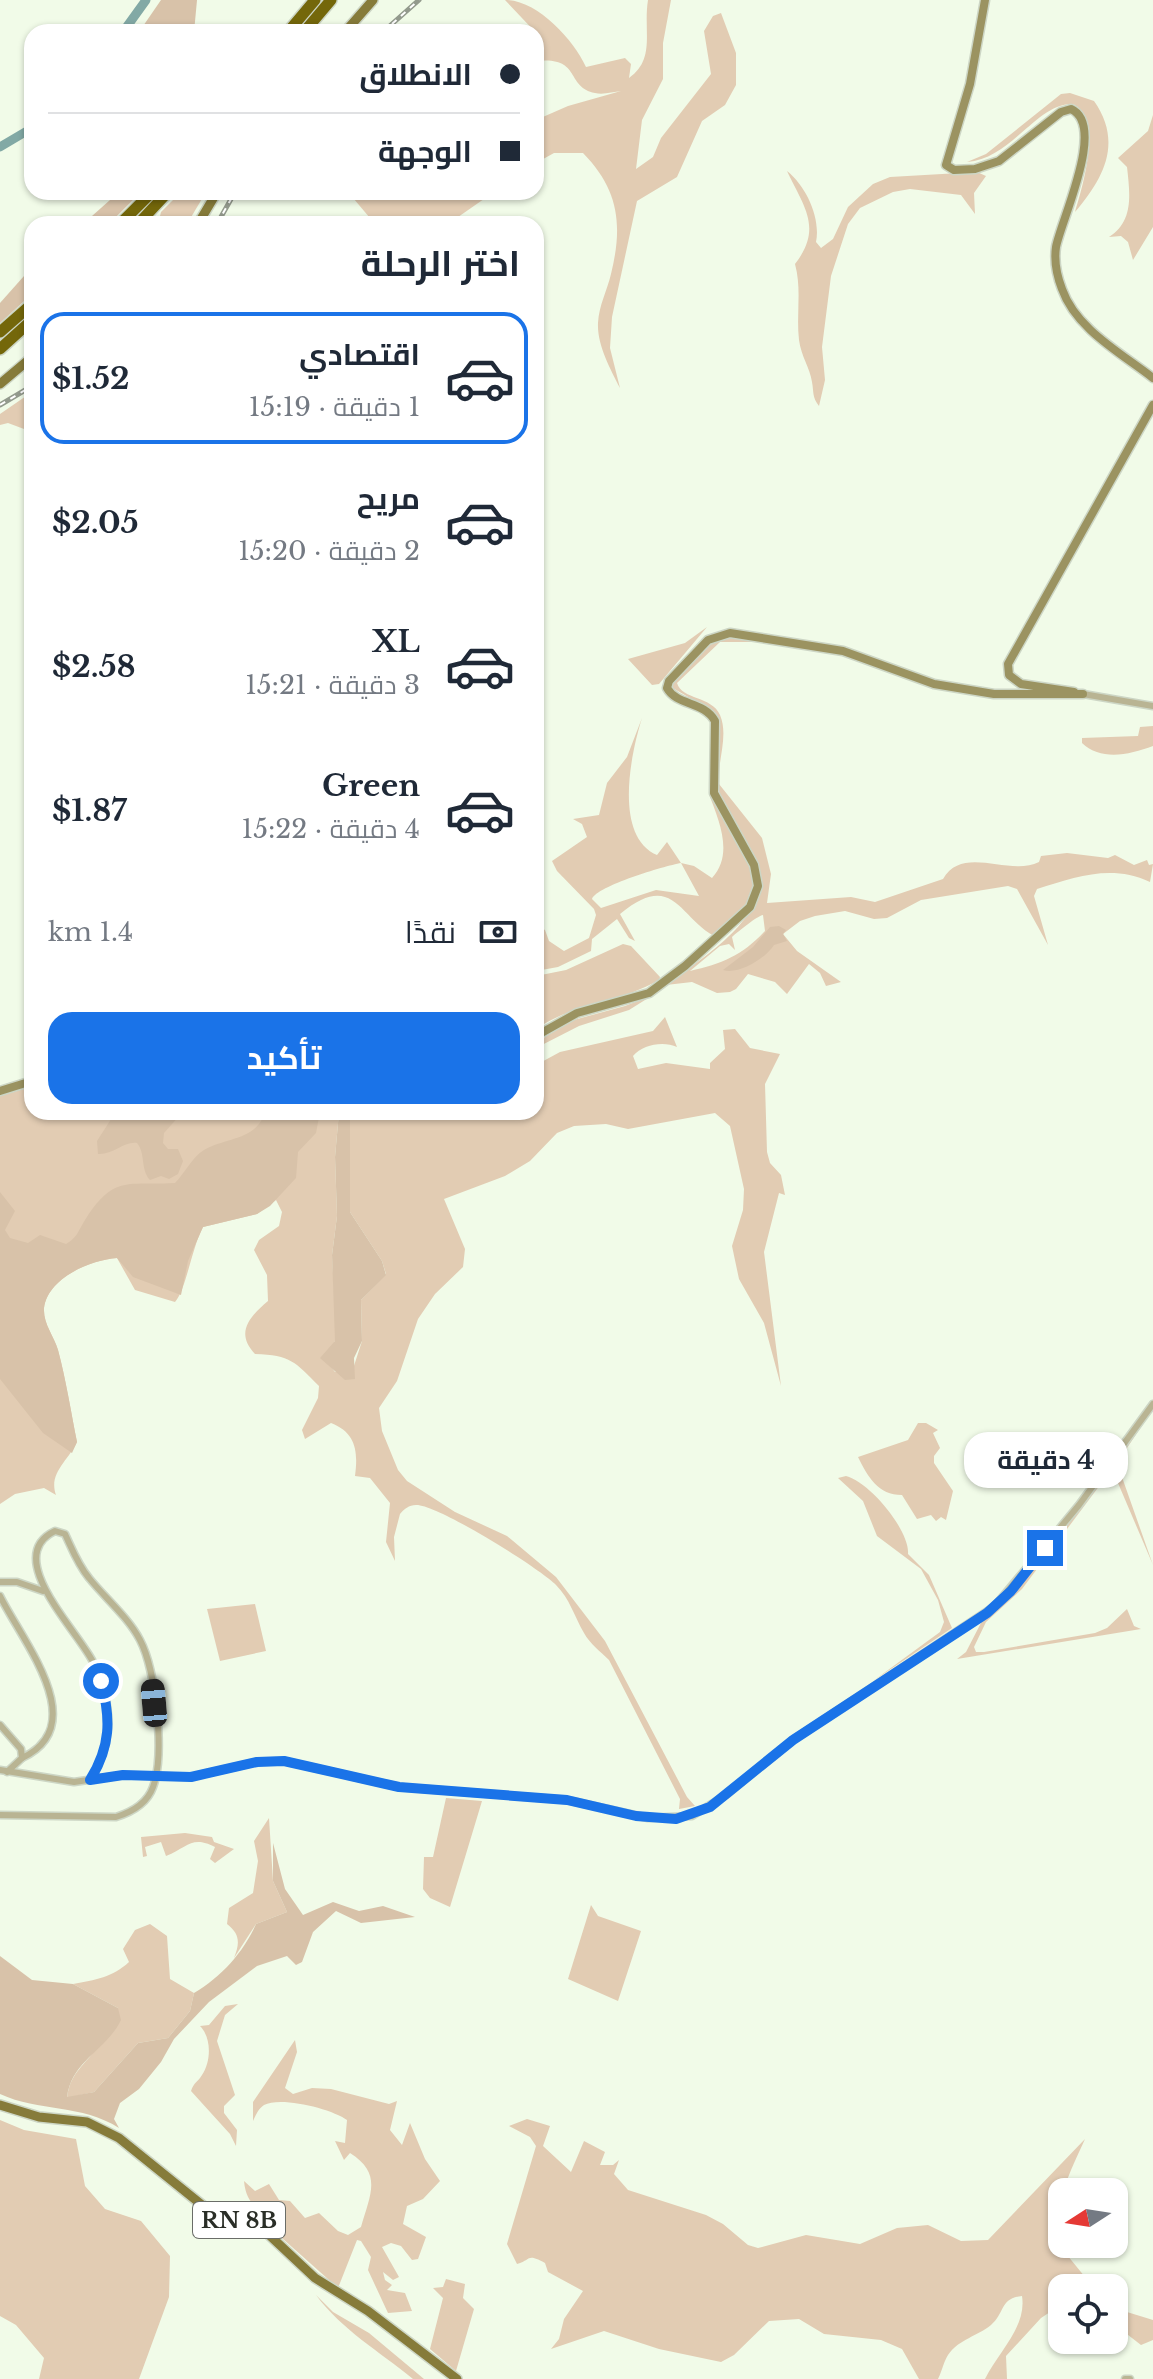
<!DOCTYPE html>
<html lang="ar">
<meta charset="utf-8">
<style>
body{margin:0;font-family:"Libre Baskerville",Cairo,serif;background:#f2f2f3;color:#1f2937;direction:rtl;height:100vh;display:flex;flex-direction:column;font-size:30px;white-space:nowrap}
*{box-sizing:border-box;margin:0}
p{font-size:26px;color:#747a83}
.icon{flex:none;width:44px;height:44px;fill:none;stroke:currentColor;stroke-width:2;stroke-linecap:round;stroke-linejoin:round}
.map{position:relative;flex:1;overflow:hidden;direction:ltr}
.side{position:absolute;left:24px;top:216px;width:520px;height:904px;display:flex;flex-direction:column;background:#fff;border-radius:24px;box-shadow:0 2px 6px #0004;direction:rtl}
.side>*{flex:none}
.guide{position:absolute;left:24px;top:24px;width:520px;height:176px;border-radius:24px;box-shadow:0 2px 6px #0004;direction:rtl;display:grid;align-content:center;height:176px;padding:0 24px;background:#fff}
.needle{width:52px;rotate:258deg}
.tools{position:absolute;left:1048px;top:2178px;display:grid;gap:16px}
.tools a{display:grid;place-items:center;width:80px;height:80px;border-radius:16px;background:#fff;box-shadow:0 2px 6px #0004;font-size:40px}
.end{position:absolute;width:36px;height:36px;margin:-18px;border:10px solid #1a73e8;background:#fff;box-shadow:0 0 0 4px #fff}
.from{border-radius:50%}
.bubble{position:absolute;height:56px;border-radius:24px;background:#fff;box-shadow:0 2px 6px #0004;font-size:26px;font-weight:700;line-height:56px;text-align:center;direction:rtl}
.car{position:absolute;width:24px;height:48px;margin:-24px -12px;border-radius:10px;box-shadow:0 0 6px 2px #0007;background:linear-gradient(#222 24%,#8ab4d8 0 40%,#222 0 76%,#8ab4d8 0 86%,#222 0)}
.guide b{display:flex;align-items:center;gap:28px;height:76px;font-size:30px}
.guide b+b{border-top:2px solid #e0e1e3}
.guide i{width:20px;height:20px;background:#1f2937}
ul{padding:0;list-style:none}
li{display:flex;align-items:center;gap:24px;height:132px;margin:0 16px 12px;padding:0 8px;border:4px solid transparent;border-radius:24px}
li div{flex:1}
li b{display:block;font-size:30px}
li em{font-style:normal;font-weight:700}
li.on{border-color:#1a73e8}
li>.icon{width:72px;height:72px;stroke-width:1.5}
h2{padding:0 24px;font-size:36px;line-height:96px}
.pay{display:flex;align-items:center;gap:20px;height:88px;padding:0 24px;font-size:30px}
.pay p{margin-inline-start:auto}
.button{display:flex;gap:16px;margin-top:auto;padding:16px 24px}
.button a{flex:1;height:92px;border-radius:24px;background:#1a73e8;color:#fff;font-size:32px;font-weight:700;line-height:92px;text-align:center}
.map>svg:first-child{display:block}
</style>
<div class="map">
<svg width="1153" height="2379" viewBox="0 0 1153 2379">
<rect width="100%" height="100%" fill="#f1fbe8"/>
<g fill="#e2ccb3" fill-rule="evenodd">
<path d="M505,0C537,0 573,39 586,67L625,58L631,64L629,78C656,59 643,31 648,0H671L663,43V79L642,120L636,169L653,157L661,138L711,74L704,31L713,16L721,13L736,53V85L725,105L702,121L677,177L637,201L612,317L610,348L620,388C610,368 597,345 598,323C599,305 607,291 611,274C623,225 619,190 583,153H554L536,163V120L568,106L621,91C613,92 603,95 595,93C565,87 582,56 536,61L539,36Z"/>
<path d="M1070,93L1094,101C1123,142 1104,178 1075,212C1083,185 1103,119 1073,104C1036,103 1012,159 967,162L986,154L1061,94Z"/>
<path d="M1153,115V227L1133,260L1128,242L1121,236L1109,237C1134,221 1130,194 1127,167L1118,158L1148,131Z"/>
<path d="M787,171C806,186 821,218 816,242L821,248L833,239L848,207L873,184L890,177L977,172L986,176L974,193L975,214L961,195L910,189L893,192L860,208L848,224L831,276L822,347L825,380L819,406C812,397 814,393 812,382C810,368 801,356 799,340C796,314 802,290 795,264C823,228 804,207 787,171Z"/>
<polygon points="181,192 206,192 187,224 158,224 161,212"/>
<polygon points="348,192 494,192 448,224 375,224"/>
<polygon points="32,392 32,432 8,423 0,425 0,414"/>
<polygon points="707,627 659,684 652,685 628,659 685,643"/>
<path d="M732,637L769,642H720L677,683C682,700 712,696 720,715C729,736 717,761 719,784L762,838L771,874L767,903L851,897L875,902L943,879C963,844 1009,877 1039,862L1041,856L1067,853L1108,858L1115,855L1134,865L1147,860L1149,865L1153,864L1150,882C1111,864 1076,877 1037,889L1034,896L1048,945L1017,889L1008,886L921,900L887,918L874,919L845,911L815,916L800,921L783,934L797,951L841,982L826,986L820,973L809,964L787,994L775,982L748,974L736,989L730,992L717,993L692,982L666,985C702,958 775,915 757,864L716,788L719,729L714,712L671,687C682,665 707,640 732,637ZM763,915L765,931C743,955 722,964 690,971L720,946L729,944L735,950L732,937C739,931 757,916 763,915Z"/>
<path d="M642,718C631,753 613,836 657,855L667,842L681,863L694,866L712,878C734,854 719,821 709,794C722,817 763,870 752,896C746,912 727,925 714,936C679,917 673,870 620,914L635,941L629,938L617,919L592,939L591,951L558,967L536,971V925L545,930L549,941L564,951L589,938L596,915L594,909L557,871L552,861L587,837L582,824L573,819L599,815L607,783L627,757ZM681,863L699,896L656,890L601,908L592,899C597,886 664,866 681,863Z"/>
<path d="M1153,726V746C1129,755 1101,761 1082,743V738L1138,736L1140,727Z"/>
<path d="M623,944L631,946L660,977L659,980C617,1004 578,1001 536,1029V976L566,970Z"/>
<polygon points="653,995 629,1010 579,1026 536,1048 536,1043 570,1021 625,1006"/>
<path d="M665,1017L677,1047C664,1041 643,1044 633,1056L638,1069L666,1063L710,1069V1063L725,1049L723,1030L735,1029L750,1048L780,1054L765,1084L767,1152L770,1163L781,1175L785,1195L779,1193L764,1252L781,1386L764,1323L739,1279L732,1246L743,1210L744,1189L730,1126L715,1113L628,1129L606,1124L574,1126L557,1133L530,1161L505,1176L444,1199L465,1249L463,1267L435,1294L418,1319L397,1381L379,1408L382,1431L398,1470L407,1481L455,1512L507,1536L556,1577L605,1641L687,1797L695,1806L679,1809L680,1799L609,1660C600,1651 590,1644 584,1633C574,1616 570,1599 556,1585C539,1568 437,1504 416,1505C409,1505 404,1509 400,1514L394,1537L395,1561L386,1542L390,1503L370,1478L355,1476C358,1453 357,1433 331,1423L305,1439L302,1430L318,1398L319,1386C295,1362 291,1355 255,1354C235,1333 249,1317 268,1301L267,1275L254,1250L259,1240L279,1226L282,1212L276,1200L257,1214L203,1227C192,1247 186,1290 175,1302L135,1290L117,1258C90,1260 48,1278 44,1308C43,1324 54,1336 58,1350C66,1380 71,1412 77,1442C69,1460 48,1473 56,1495L44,1488L15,1494L0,1504V1095L32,1087V1112H339L335,1157L337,1216L332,1255L336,1327L335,1341L326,1360L335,1372H352L362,1341L361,1300L386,1274L382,1261L350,1212L349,1112H536V1065L560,1052L653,1031Z"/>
<polygon points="1153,1409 1117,1463 1153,1565 1112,1469 1022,1589 986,1622 974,1647 976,1652 984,1652 1095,1633 1107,1628 1127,1609 1134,1626 1141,1629 957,1659 966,1652 983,1619 1014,1593 1031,1570"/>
<path d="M918,1423H926L938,1430L933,1433L940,1448L934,1456V1463L953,1491L946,1520L941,1517L936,1521L931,1515L917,1519L902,1495C878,1495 868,1477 858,1457L908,1440Z"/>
<path d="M846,1476C870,1482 910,1531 908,1554L929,1575L952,1628L873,1681L940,1632L944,1622L938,1600L921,1569L877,1536L863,1501L838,1478Z"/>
<polygon points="255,1604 266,1651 220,1661 207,1609"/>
<polygon points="446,1798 482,1801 450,1907 430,1898 423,1889 424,1857 433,1857"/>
<path d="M269,1818L273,1881L287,1912L256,1924L234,1958C240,1943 240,1934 227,1924L229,1908L253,1893L258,1861L254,1841Z"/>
<path d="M185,1833L212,1837L214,1842L234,1849L215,1863L210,1859L215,1847C192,1835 188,1847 166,1856L161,1842L145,1847L147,1856L143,1857L141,1837Z"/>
<polygon points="591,1905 598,1916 641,1931 618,2001 568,1979"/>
<path d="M150,1924L167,1936L170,1979L194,1993L190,2011L168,2038L138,2043L94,2092L67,2098C70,2076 79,2070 92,2054C102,2041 109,2023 118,2008L73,1984C95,1980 113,1977 129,1962L123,1949L135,1930Z"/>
<path d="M238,2004L225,2015L217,2041L235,2095L224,2106V2113L237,2130L236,2146L230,2134L191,2091C194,2082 198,2082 202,2075C211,2062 212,2038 200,2026L209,2025L225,2006Z"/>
<path d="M295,2040L297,2052L285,2088L293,2094L312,2088L331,2089L389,2104L397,2101L390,2130L402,2145L410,2123L425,2159L440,2181L423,2199L407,2206L403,2224L426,2237L418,2259L412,2260L401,2246L391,2243L382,2247L399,2277L393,2280L383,2272L385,2280L392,2285L387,2290L405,2293L412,2311L388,2313L368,2270L371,2257L361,2241L357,2240L338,2288L274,2231L272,2219C256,2207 246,2203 244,2181L255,2191L269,2184L279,2200L290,2201L305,2218L319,2213L338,2231L348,2235L361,2227C370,2195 383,2174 350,2153L344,2160L335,2141L345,2143L347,2120C332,2109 281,2096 264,2105C258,2109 256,2115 253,2121V2102Z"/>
<path d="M527,2119L550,2126L543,2146L571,2172L584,2141L605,2152L600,2165H613L619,2160L614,2174L628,2190L706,2215L723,2224L748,2245L758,2248L806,2235L860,2244L897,2228L928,2225L961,2241L988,2240L1085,2139C1070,2172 1055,2202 1054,2239L1094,2288H1062V2304L1041,2318L1006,2356L1007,2379H985C998,2352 1027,2327 1022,2296C1000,2298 1005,2313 991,2325C978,2336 959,2339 948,2355C944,2361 942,2371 938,2379H919L902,2349L881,2340L824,2334L799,2319L769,2321L734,2355L721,2362L659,2349L604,2331L551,2349L559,2339L564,2319L583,2291L548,2272L545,2263C526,2253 532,2260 517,2264L507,2244L536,2146L530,2137L509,2126Z"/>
<polygon points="0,2120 24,2130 76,2139 85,2186 105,2209 141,2221 170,2256 169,2297 139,2379 39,2379 44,2358 16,2325 0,2316"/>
<polygon points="446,2279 465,2284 463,2298 474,2309 456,2371 430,2349 443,2298 433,2288 443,2287"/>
<path d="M316,2295L333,2312L369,2333L424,2379H413C379,2351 342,2330 316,2295Z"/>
<polygon points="1114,2308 1153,2320 1153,2340 1141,2345 1114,2324"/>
</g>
<g fill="#d8c2a9">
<polygon points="161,0 197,0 194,32 139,32"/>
<polygon points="119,192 141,192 109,224 83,224"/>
<polygon points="32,267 32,294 0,323 0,303"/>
<path d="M779,926L786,930L783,934L787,941L774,945C765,959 738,975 723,970L753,947L770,927Z"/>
<path d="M144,1112H203L180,1115L164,1133L163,1143L168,1149H178L183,1161L178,1174L169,1179L161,1176L150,1180C140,1169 146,1154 137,1143C124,1141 113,1155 98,1154L97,1141L115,1113L141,1118Z"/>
<path d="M265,1112H320L316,1133L298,1152L296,1178L270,1206L257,1214L203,1227L188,1261L181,1295L133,1277L117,1258C90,1260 48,1278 44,1308C43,1324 54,1336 58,1350C66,1380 71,1412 77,1442L72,1453L43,1433L0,1379V1192L15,1211L5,1230L10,1238L28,1243L40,1235L66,1244C78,1237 78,1231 85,1220C114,1174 128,1186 175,1183C185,1173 192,1157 204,1150C226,1137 256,1141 265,1112Z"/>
<polygon points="339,1112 349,1112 350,1116 350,1212 382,1261 386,1275 361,1300 362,1341 354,1358 355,1379 345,1380 320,1358 335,1341 332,1255 337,1216 335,1157"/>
<path d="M273,1843L285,1889L303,1915L333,1902L359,1911L383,1906L415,1917L361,1923L336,1911L313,1932L302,1962L296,1965L287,1956L257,1966L209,2002L174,2039L161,2062L139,2089L120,2103L114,2119L119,2128C82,2104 39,2112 0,2094V1956L32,1980L73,1984L118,2008L121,2020C106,2051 72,2060 67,2097L94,2092L138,2043L168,2038L190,2011L194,1993C221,1977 243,1953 256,1924L287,1912L273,1881Z"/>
</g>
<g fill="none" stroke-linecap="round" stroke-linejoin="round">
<g stroke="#82a9a5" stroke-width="9">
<polyline points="123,32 146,0"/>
<polyline points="0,147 32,128"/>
</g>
<g stroke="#cdd6c5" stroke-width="9">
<g id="street">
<polyline points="1083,694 1153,706"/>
<polyline points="0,1582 17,1582 43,1591"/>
<path d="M0,1596C22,1641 93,1725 22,1758"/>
<polyline points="0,1725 21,1749 22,1758 7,1772"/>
<polyline points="0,1770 74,1782 123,1775 191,1777 257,1762 284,1761 399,1787 567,1800 648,1818 692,1816 726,1795 793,1740 995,1606 1079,1505 1153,1404"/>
<path d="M0,1815L116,1817C132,1812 147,1804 153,1787C165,1755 156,1670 140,1640C128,1617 105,1598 89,1578C78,1565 72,1549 65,1534L55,1531C0,1557 81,1634 94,1664C113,1706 114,1741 90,1780"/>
<polyline points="1125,2379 1130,2379"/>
</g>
</g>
<g stroke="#cdd6c5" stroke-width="11">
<g id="secondary">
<path d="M985,0L970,84L946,165L954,170L975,169L999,161L1061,112L1071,109C1107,125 1061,220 1056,247C1054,261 1057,276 1062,289C1076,329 1121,353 1153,378"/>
<polyline points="1074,692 1021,684 1009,675 1008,664 1153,405"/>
<path d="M536,1036L577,1013L649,993L685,966L750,907L758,886L754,865L714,793L715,721C704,701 677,706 667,688L669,681L708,640L730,633L843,651L934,684L994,694H1083"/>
<polyline points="0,1091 32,1081"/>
</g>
</g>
<g stroke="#cdd6c5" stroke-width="12">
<g id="primary">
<polyline points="345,32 373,0"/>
<polyline points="198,224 217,192"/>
<polyline points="0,384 32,357"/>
<polyline points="0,2105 39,2117 87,2122 119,2138 207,2209 266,2232 315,2278 368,2311 457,2379"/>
</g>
</g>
<g stroke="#cdd6c5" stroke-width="14">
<g id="highway">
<polyline points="288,32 315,0"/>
<polyline points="304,32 331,0"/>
<polyline points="120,224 152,192"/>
<polyline points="138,224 168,192"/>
<polyline points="0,332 32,304"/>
<polyline points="0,349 32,320"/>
</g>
</g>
<use href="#street" stroke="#b9b493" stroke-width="6"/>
<use href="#secondary" stroke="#9b9361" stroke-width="8"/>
<use href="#primary" stroke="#867b3a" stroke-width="9"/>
<use href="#highway" stroke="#74670a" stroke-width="11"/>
<g stroke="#939a8d" stroke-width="5">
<g id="rail">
<polyline points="383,32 419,0"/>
<polyline points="217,224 235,192"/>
<polyline points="0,405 32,386"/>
</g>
</g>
<use href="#rail" stroke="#fff" stroke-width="2" stroke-dasharray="6" stroke-linecap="butt"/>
</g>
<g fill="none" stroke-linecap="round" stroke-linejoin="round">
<path stroke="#1a73e8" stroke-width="10" d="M101,1681C111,1719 111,1746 90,1780L123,1775L191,1777L257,1762L284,1761L399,1787L567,1800L636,1816L676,1819L710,1807L793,1740L987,1613L1011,1591L1045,1548"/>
</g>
<g text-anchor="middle" stroke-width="6" stroke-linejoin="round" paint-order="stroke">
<rect fill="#fff" stroke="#6a6d68" stroke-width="2" x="193" y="2202" width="92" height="36" rx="6"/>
<g font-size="22" font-weight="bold" fill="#2a2e27">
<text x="239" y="2228">RN 8B</text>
</g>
</g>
</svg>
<div class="tools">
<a><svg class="needle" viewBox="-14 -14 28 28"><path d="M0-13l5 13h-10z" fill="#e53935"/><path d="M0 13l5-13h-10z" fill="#747a83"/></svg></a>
<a><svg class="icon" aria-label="locate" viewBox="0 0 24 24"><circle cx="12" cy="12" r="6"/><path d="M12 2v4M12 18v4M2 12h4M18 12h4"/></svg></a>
</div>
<i class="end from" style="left:101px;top:1681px"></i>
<i class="end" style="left:1045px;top:1548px"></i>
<div class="bubble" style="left:964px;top:1432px;width:164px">4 دقيقة</div>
<i class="car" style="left:154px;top:1703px;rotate:355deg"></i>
<div class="guide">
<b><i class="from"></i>الانطلاق</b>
<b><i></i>الوجهة</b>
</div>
<section class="side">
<h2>اختر الرحلة</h2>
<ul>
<li class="on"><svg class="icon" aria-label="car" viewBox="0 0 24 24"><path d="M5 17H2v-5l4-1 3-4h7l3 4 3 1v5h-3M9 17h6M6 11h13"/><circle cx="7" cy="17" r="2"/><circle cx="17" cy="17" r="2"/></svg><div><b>اقتصادي</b><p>1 دقيقة · 15:19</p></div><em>$1.52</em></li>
<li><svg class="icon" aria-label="car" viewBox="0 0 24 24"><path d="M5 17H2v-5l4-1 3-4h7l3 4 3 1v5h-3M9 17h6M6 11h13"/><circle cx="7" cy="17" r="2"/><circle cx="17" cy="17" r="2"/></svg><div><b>مريح</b><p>2 دقيقة · 15:20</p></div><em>$2.05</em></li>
<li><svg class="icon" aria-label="car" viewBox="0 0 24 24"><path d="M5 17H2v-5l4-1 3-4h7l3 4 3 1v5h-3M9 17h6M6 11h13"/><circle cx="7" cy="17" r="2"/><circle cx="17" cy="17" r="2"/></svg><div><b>XL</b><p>3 دقيقة · 15:21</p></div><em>$2.58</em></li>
<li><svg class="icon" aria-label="car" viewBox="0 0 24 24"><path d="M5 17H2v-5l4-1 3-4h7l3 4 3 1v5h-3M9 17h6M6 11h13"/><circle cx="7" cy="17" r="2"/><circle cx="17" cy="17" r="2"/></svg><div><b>Green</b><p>4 دقيقة · 15:22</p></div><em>$1.87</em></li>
</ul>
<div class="pay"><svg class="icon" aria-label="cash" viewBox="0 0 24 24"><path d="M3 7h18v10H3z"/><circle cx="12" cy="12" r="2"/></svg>نقدًا<p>1.4 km</p></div>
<div class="button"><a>تأكيد</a></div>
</section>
</div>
